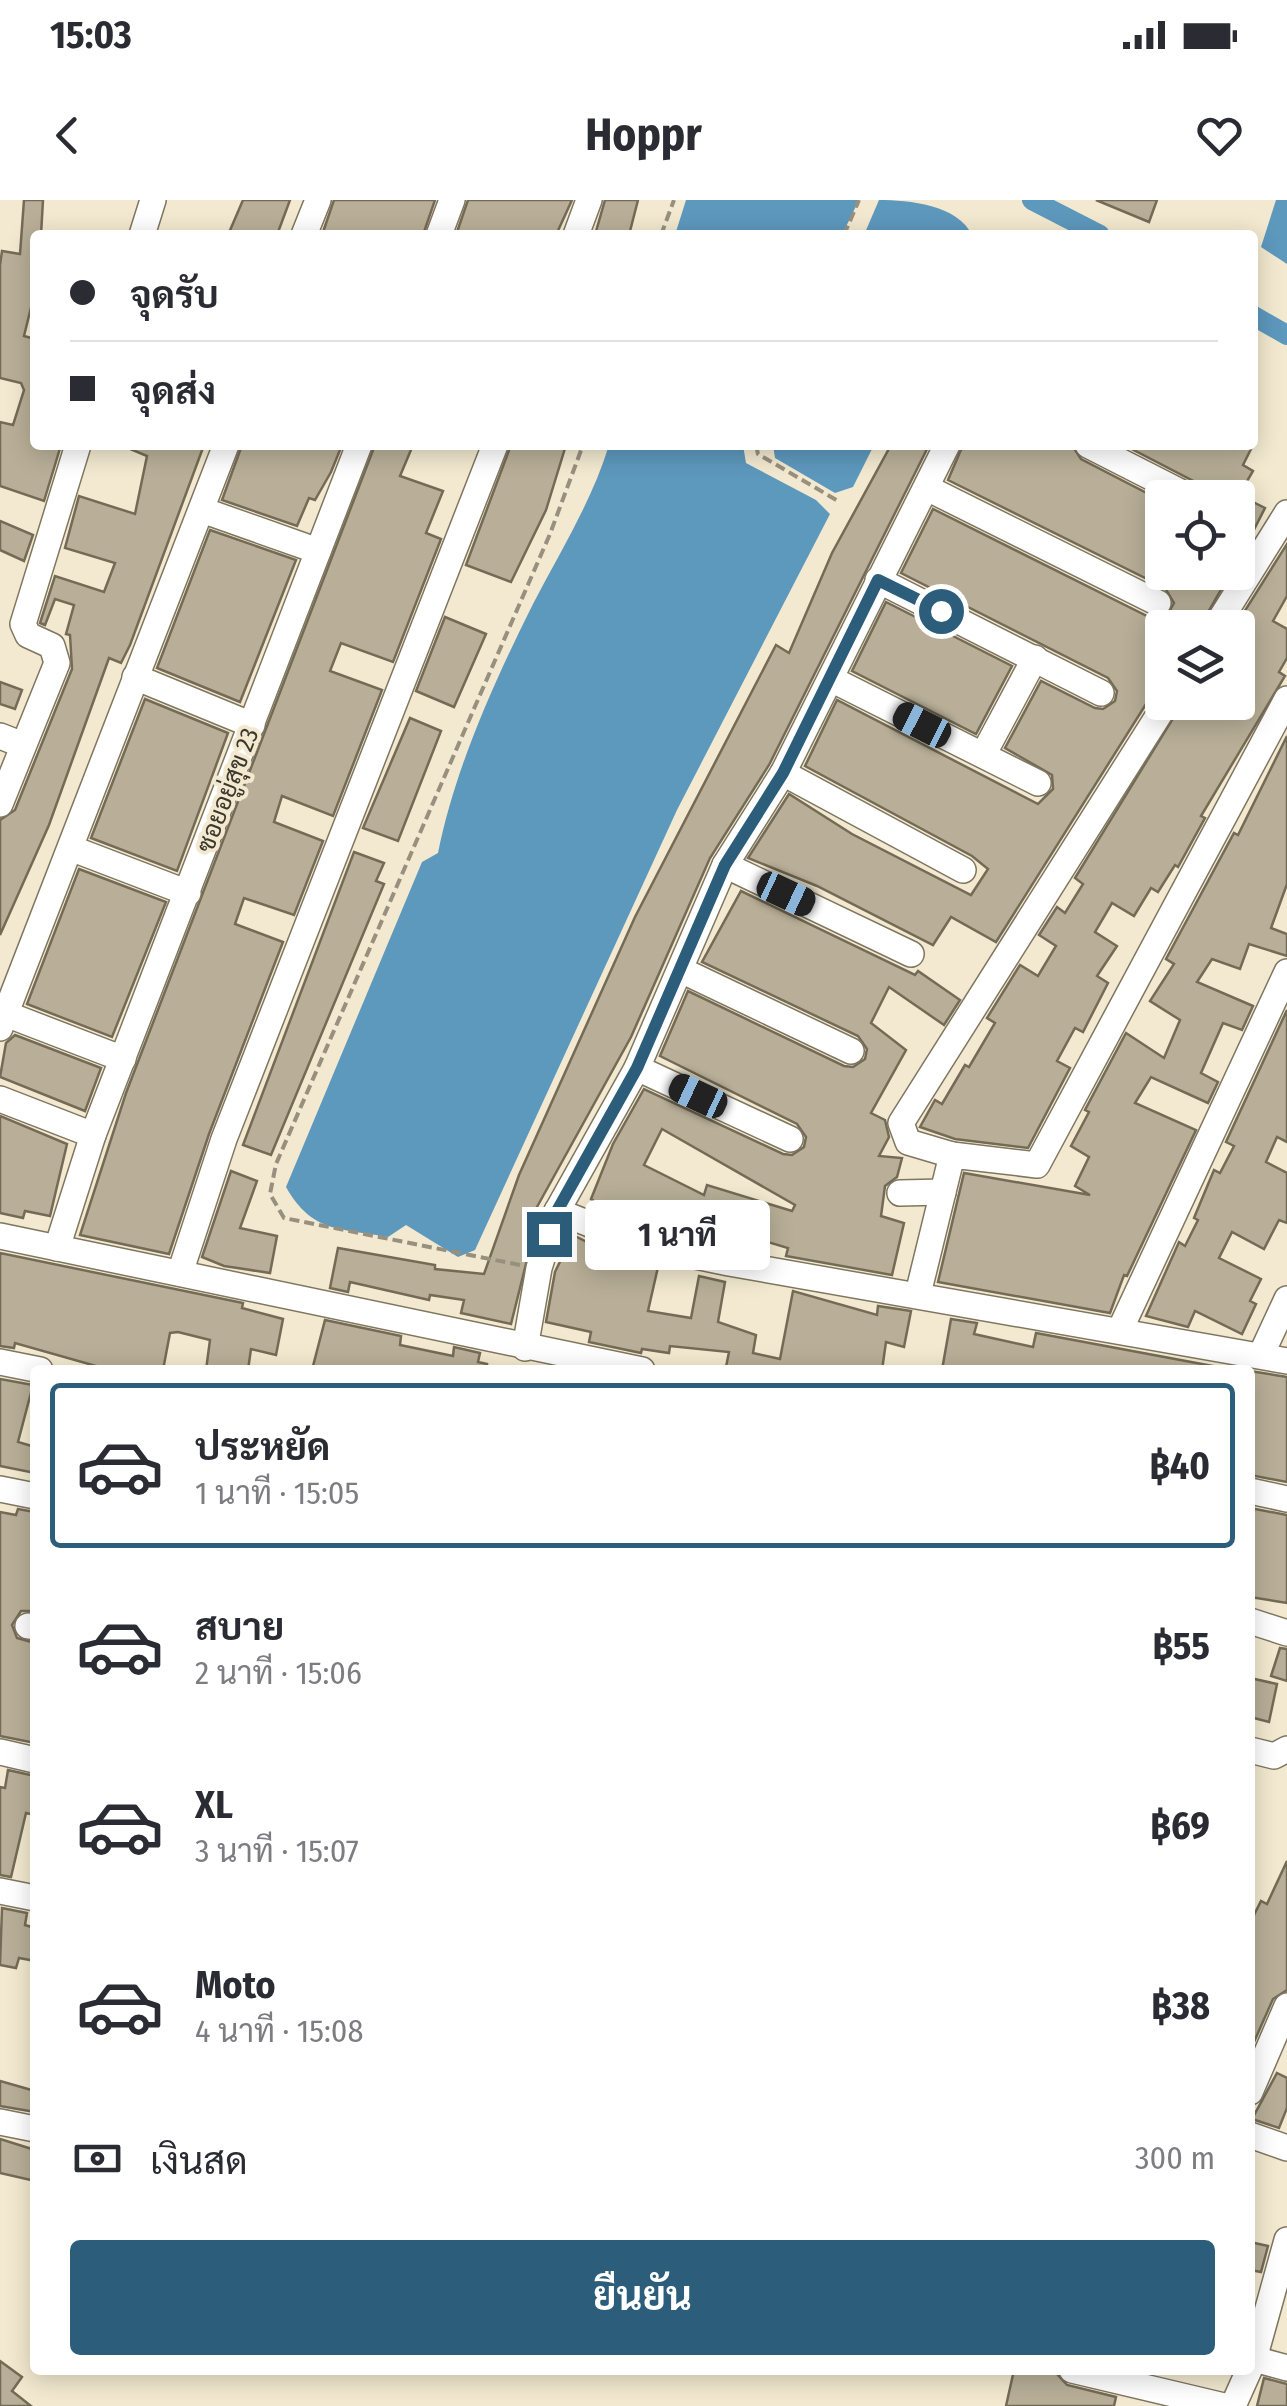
<!DOCTYPE html>
<html lang="th">
<meta charset="utf-8">
<style>
body{margin:0;font-family:"Fira Sans Condensed",Sarabun,sans-serif;background:#f2f2f3;color:#2b2b33;height:100vh;display:flex;flex-direction:column;font-size:38px;white-space:nowrap}
*{box-sizing:border-box;margin:0}
p{font-size:32px;color:#7c7c81}
.icon{flex:none;width:55px;height:55px;fill:none;stroke:currentColor;stroke-width:2;stroke-linecap:round;stroke-linejoin:round}
.map{position:relative;flex:1;overflow:hidden}
.panel{position:absolute;left:30px;top:1165px;width:1225px;height:1010px;display:flex;flex-direction:column;background:#fff;border-radius:10px;box-shadow:0 5px 25px #0003}
.panel>*{flex:none}
.guide{position:absolute;left:30px;top:30px;width:1228px;height:220px;border-radius:10px;box-shadow:0 5px 25px #0003;display:grid;align-content:center;height:220px;padding:0 40px;background:#fff}
.buttons{position:absolute;left:1145px;top:280px;display:grid;gap:20px}
.buttons a{display:grid;place-items:center;width:110px;height:110px;border-radius:10px;background:#fff;box-shadow:0 5px 25px #0003;font-size:50px}
.end{position:absolute;width:45px;height:45px;margin:-22px;border:12px solid #2c5e7b;background:#fff;box-shadow:0 0 0 5px #fff}
.from{border-radius:50%}
.bubble{position:absolute;height:70px;border-radius:10px;background:#fff;box-shadow:0 5px 25px #0003;font-size:32px;font-weight:700;line-height:70px;text-align:center}
.car{position:absolute;width:30px;height:60px;margin:-30px -15px;border-radius:12px;box-shadow:0 0 8px 2px #0007;background:linear-gradient(#222 24%,#8ab4d8 0 40%,#222 0 76%,#8ab4d8 0 86%,#222 0)}
.guide b{display:flex;align-items:center;gap:35px;height:95px;font-size:38px}
.guide b+b{border-top:2px solid #e1e1e2}
.guide i{width:25px;height:25px;background:#2b2b33}
ul{padding:18px 0 0;list-style:none}
li{display:flex;align-items:center;gap:30px;height:165px;margin:0 20px 15px;padding:0 20px;border:5px solid transparent;border-radius:10px}
li div{flex:1}
li b{display:block;font-size:38px}
li em{font-style:normal;font-weight:700}
li.active{border-color:#2c5e7b}
li>.icon{width:90px;height:90px;stroke-width:1.5}
.pay{display:flex;align-items:center;gap:25px;height:110px;padding:0 40px;font-size:38px}
.pay p{margin-inline-start:auto}
.button{display:flex;gap:20px;margin-top:auto;padding:20px 40px}
.button a{flex:1;height:115px;border-radius:10px;background:#2c5e7b;color:#fff;font-size:40px;font-weight:700;line-height:115px;text-align:center}
.status{display:flex;justify-content:space-between;align-items:center;height:70px;padding:0 50px;background:#fff;direction:ltr}
.status svg{height:28px;fill:currentColor}
header{display:flex;justify-content:space-between;align-items:center;height:130px;padding:0 40px;background:#fff;font-size:45px;font-weight:700}
.map>svg:first-child{display:block}
</style>
<div class="status"><b>15:03</b><svg viewBox="0 0 49 12"><path d="M0 12V9h3v3zM5 12V6h3v6zM10 12V3h3v9zM15 12V0h3v12zM26 1h20v11H26zM47 4h2v5h-2z"/></svg></div>
<header><svg class="icon" aria-label="back" viewBox="0 0 24 24"><path d="M15 5l-7 7 7 7"/></svg>Hoppr<svg class="icon" aria-label="heart" viewBox="0 0 24 24"><path d="M12 20l-8-8c-3-5 5-10 8-4 3-6 11-1 8 4z"/></svg></header>
<div class="map">
<svg width="1287" height="2206" viewBox="0 0 1287 2206">
<rect width="100%" height="100%" fill="#f3e9d0"/>
<g fill="#5d98bd">
<polygon points="686,0 859,0 842,35 675,35"/>
<path d="M879,0C909,0 958,5 972,35H864Z"/>
<polygon points="1276,0 1287,0 1287,64 1261,47"/>
<path d="M609,245H743L746,263L816,300L830,314L677,610L475,1050L458,1057L406,1025L388,1037C340,1028 312,1033 286,987L422,662L438,653C455,568 494,482 533,404C560,352 592,301 609,245Z"/>
<polygon points="773,245 874,245 853,287 835,293 775,258"/>
</g>
<g fill="none" stroke-linecap="round" stroke-linejoin="round">
<g stroke="#5d98bd" stroke-width="20">
<polyline points="1032,0 1100,35"/>
<polyline points="1252,115 1287,135"/>
</g>
</g>
<g fill="#b9af98" stroke="#746b56" stroke-width="2.5" fill-rule="evenodd">
<polygon points="24,0 43,0 41,35 35,35 35,91 24,136 35,139 35,245 61,245 44,301 0,286 0,222 13,225 24,190 21,183 0,178 0,65 2,51 20,54"/>
<polygon points="243,0 290,0 277,35 228,35"/>
<polygon points="334,0 435,0 423,35 322,35"/>
<polygon points="468,0 572,0 556,35 456,35"/>
<polygon points="605,0 638,0 629,35 595,35"/>
<polygon points="1096,0 1157,0 1149,22"/>
<polygon points="121,245 204,245 130,445 121,463 109,458 49,625 0,735 0,620 15,610 72,469 70,435 66,434 74,405 55,399 45,425 40,423 55,376 104,392 115,363 65,348 79,296 135,314 147,256"/>
<polygon points="242,245 342,245 331,272 315,300 309,298 297,326 222,300"/>
<polygon points="375,245 413,245 400,276 443,291 426,333 441,339 393,462 341,443 330,471 382,490 333,616 282,596 274,622 323,641 294,715 244,698 235,724 283,742 209,934 169,1054 80,1035 126,893"/>
<polygon points="511,245 566,245 546,310 511,382 466,365"/>
<polygon points="891,245 929,245 769,565 710,658 631,837 527,1025 535,1028 511,1124 461,1113 464,1100 430,1095 429,1100 350,1082 348,1092 330,1088 338,1048 435,1065 435,1069 484,1074 519,975 635,717 776,445 789,453 832,353"/>
<polygon points="963,245 1072,245 1081,259 1162,301 1162,372 1231,372 1199,428 1162,428 1162,487 1153,493 996,742 951,717 933,745 817,686 748,658 789,594 852,634 971,695 988,669 972,656 805,566 837,500 1038,604 1053,589 1052,575 1005,548 1041,481 1095,508 1103,509 1115,501 1117,491 1108,478 901,373 933,309 1151,418 1166,417 1174,403 1165,388 948,280"/>
<polygon points="1124,245 1253,245 1243,265 1253,271 1239,295 1265,308 1238,361 1238,296 1208,298 1199,284"/>
<polygon points="0,321 33,335 24,361 0,350"/>
<polygon points="210,330 296,360 240,502 157,468"/>
<polygon points="1287,344 1287,396 1273,421 1287,429 1287,458 1279,472 1285,476 1201,616 1205,618 1178,667 1175,665 1158,692 1151,688 1134,716 1112,703 1095,732 1117,746 1097,776 1108,783 1083,832 1075,828 1057,861 1070,868 1028,948 955,939 920,927 935,900 942,904 965,865 969,867 995,823 987,818 1020,765 1038,776 1056,746 1039,735 1057,707 1065,713 1083,684 1075,678 1183,502 1238,502 1234,428"/>
<polygon points="886,402 1012,466 976,534 852,471"/>
<polygon points="445,417 486,434 454,507 416,491"/>
<polygon points="0,482 22,490 15,509 0,504"/>
<polygon points="145,499 228,533 177,671 91,638"/>
<polygon points="410,518 441,531 398,641 363,628"/>
<polygon points="1287,536 1287,684 1271,728 1287,734 1287,756 1249,744 1240,769 1212,759 1197,782 1253,806 1242,830 1223,823 1201,873 1218,882 1208,903 1151,877 1135,903 1196,930 1127,1076 1124,1075 1110,1113 938,1082 964,973 1090,995 1075,986 1089,957 1071,946 1089,912 1085,910 1126,833 1164,858 1180,820 1150,801 1174,764 1166,759 1234,633 1238,635"/>
<polygon points="354,652 384,663 376,681 384,684 271,955 243,945"/>
<polygon points="79,669 166,702 112,837 27,804"/>
<path d="M741,691L915,775L918,771L960,800L944,825L889,787L871,823L906,850L871,913L885,920L889,937L879,956L902,958L897,977L885,986L881,1016L904,1023L892,1075L786,1056L788,1048L681,1016L676,1029L634,1007L625,1020L591,999L613,944L644,889L783,954L792,955L804,947L806,937L797,924L660,856L688,791L844,866L853,867L865,859L867,849L858,836L702,762ZM662,929L795,1005L792,1011L707,985L704,995L644,965Z"/>
<polygon points="1287,810 1287,942 1277,937 1266,962 1287,973 1287,1023 1279,1020 1264,1049 1232,1032 1219,1058 1261,1079 1250,1101 1256,1104 1242,1134 1195,1111 1188,1127 1146,1116 1179,1042 1185,1046 1198,1020 1194,1018 1214,970 1220,973 1234,946 1226,942"/>
<polygon points="15,835 101,868 85,911 0,877 6,843"/>
<polygon points="0,916 67,944 50,1016 25,1011 23,1018 0,1013"/>
<polygon points="231,971 257,981 240,1028 277,1036 270,1073 224,1066 202,1057"/>
<polygon points="573,1035 605,1051 658,1067 648,1111 691,1118 699,1076 725,1082 718,1122 756,1135 753,1153 780,1159 793,1091 877,1115 878,1106 911,1111 904,1147 886,1142 882,1170 747,1170 726,1167 729,1152 670,1146 669,1153 642,1149 641,1153 589,1142 591,1132 546,1122 555,1072"/>
<polygon points="0,1053 243,1103 242,1108 283,1119 276,1155 251,1149 248,1170 206,1170 210,1140 178,1132 170,1133 163,1170 110,1170 15,1143 14,1148 0,1146"/>
<polygon points="951,1119 977,1123 974,1134 1033,1147 1036,1133 1234,1170 942,1170"/>
<polygon points="325,1120 401,1136 400,1145 453,1156 454,1147 480,1153 478,1162 487,1164 486,1170 312,1170"/>
<polygon points="1250,1171 1287,1177 1287,1282 1250,1275"/>
<polygon points="0,1179 33,1185 18,1242 35,1247 35,1273 0,1266"/>
<polygon points="1250,1308 1287,1315 1287,1403 1250,1397"/>
<polygon points="18,1309 35,1312 35,1411 21,1411 12,1425 17,1438 35,1443 35,1543 0,1536 0,1312 16,1315"/>
<polygon points="1280,1448 1287,1449 1287,1481 1271,1476"/>
<polygon points="1250,1478 1277,1484 1269,1522 1250,1517"/>
<polygon points="8,1570 35,1576 35,1615 26,1613 11,1677 0,1675 0,1587 5,1588"/>
<polygon points="1287,1661 1287,1790 1273,1799 1250,1851 1250,1723 1261,1701 1267,1704"/>
<polygon points="2,1708 27,1713 25,1725 35,1728 35,1761 19,1758 16,1768 0,1765"/>
<polygon points="1277,1873 1287,1878 1287,1908 1279,1928 1252,1919"/>
<polygon points="0,1881 35,1891 35,1912 0,1906"/>
<polygon points="0,1939 35,1950 35,1981 0,1973"/>
<polygon points="1250,2042 1268,2046 1261,2072 1250,2070"/>
<polygon points="0,2161 22,2177 12,2191 31,2206 0,2206"/>
<polygon points="1014,2170 1056,2173 1067,2185 1116,2197 1114,2206 1006,2206"/>
<polygon points="1264,2178 1287,2184 1287,2206 1257,2206"/>
</g>
<g fill="none" stroke-linecap="round" stroke-linejoin="round">
<g stroke="#7f7660" stroke-width="28">
<g id="minor">
<polyline points="142,35 153,0"/>
<polyline points="304,35 318,0"/>
<polyline points="439,35 452,0"/>
<polyline points="576,35 589,0"/>
<polyline points="1088,245 1192,298"/>
<polyline points="927,288 1158,403"/>
<polyline points="202,310 318,351"/>
<polyline points="878,380 1101,493"/>
<polyline points="1215,428 1287,313"/>
<polyline points="135,477 252,525"/>
<polyline points="831,479 1038,583"/>
<polyline points="0,536 23,545"/>
<polyline points="983,555 1035,458"/>
<polyline points="783,573 963,670"/>
<polyline points="0,604 57,463 52,446 28,435 23,424 78,245"/>
<polyline points="73,649 188,693"/>
<polyline points="725,665 911,754"/>
<polyline points="683,771 851,851"/>
<polyline points="6,814 123,859"/>
<polyline points="0,828 226,245"/>
<polyline points="637,868 790,939"/>
<polyline points="0,899 93,935"/>
<polyline points="952,955 908,942 901,923 1167,502"/>
<polyline points="900,993 943,992"/>
<polyline points="557,1011 642,1045 729,1063 1287,1161"/>
<polyline points="0,1036 642,1170"/>
<polyline points="57,1048 93,935 359,245"/>
<polyline points="180,1073 224,939 495,245"/>
<polyline points="918,1094 952,955 1037,965 1287,499"/>
<polyline points="1120,1130 1287,772"/>
<polyline points="525,1148 539,1068 557,1011 637,868 725,665 783,573 947,245"/>
<polyline points="1261,1155 1287,1099"/>
<polyline points="0,1162 40,1170"/>
<polyline points="0,1289 35,1296"/>
<polyline points="1250,1291 1287,1299"/>
<polyline points="1250,1421 1287,1433"/>
<polyline points="28,1426 35,1427"/>
<polyline points="1250,1550 1274,1556 1287,1549"/>
<polyline points="0,1552 35,1560"/>
<polyline points="0,1691 35,1698"/>
<polyline points="1250,1892 1287,1806"/>
<polyline points="0,1922 35,1929"/>
<polyline points="1250,1935 1287,1948"/>
<polyline points="1254,2159 1287,2168"/>
<polyline points="1072,2170 1224,2206"/>
<polyline points="1233,2206 1254,2159 1287,2040"/>
</g>
</g>
<g stroke="#97907f" stroke-width="4" stroke-dasharray="10 5" stroke-linecap="butt">
<polyline points="661,35 674,0"/>
<polyline points="844,35 859,0"/>
<polyline points="756,245 758,254 838,301"/>
<polyline points="520,1065 284,1018 270,994 276,964 550,334 583,245"/>
</g>
<use href="#minor" stroke="#fff" stroke-width="25"/>
</g>
<g fill="none" stroke-linecap="round" stroke-linejoin="round">
<polyline stroke="#2c5e7b" stroke-width="12" points="549,1034 557,1011 637,868 725,665 783,573 878,380 941,411"/>
</g>
<g text-anchor="middle" stroke-width="8" stroke-linejoin="round" paint-order="stroke">
<g font-size="25" fill="#3b372d" stroke="#f3e9d0">
<text transform="translate(227 590) rotate(-69)" y="9">ซอยอยู่สุข 23</text>
</g>
</g>
</svg>
<div class="buttons">
<a><svg class="icon" aria-label="locate" viewBox="0 0 24 24"><circle cx="12" cy="12" r="6"/><path d="M12 2v4M12 18v4M2 12h4M18 12h4"/></svg></a>
<a><svg class="icon" aria-label="layers" viewBox="0 0 24 24"><path d="M12 4l9 5-9 5-9-5zM3 14l9 5 9-5"/></svg></a>
</div>
<i class="end from" style="left:941px;top:411px"></i>
<i class="end" style="left:549px;top:1034px"></i>
<div class="bubble" style="left:585px;top:1000px;width:185px">1 นาที</div>
<i class="car" style="left:922px;top:525px;rotate:297deg"></i>
<i class="car" style="left:786px;top:694px;rotate:115deg"></i>
<i class="car" style="left:698px;top:896px;rotate:295deg"></i>
<div class="guide">
<b><i class="from"></i>จุดรับ</b>
<b><i></i>จุดส่ง</b>
</div>
<section class="panel">
<ul>
<li class="active"><svg class="icon" aria-label="car" viewBox="0 0 24 24"><path d="M5 17H2v-5l4-1 3-4h7l3 4 3 1v5h-3M9 17h6M6 11h13"/><circle cx="7" cy="17" r="2"/><circle cx="17" cy="17" r="2"/></svg><div><b>ประหยัด</b><p>1 นาที · 15:05</p></div><em>฿40</em></li>
<li><svg class="icon" aria-label="car" viewBox="0 0 24 24"><path d="M5 17H2v-5l4-1 3-4h7l3 4 3 1v5h-3M9 17h6M6 11h13"/><circle cx="7" cy="17" r="2"/><circle cx="17" cy="17" r="2"/></svg><div><b>สบาย</b><p>2 นาที · 15:06</p></div><em>฿55</em></li>
<li><svg class="icon" aria-label="car" viewBox="0 0 24 24"><path d="M5 17H2v-5l4-1 3-4h7l3 4 3 1v5h-3M9 17h6M6 11h13"/><circle cx="7" cy="17" r="2"/><circle cx="17" cy="17" r="2"/></svg><div><b>XL</b><p>3 นาที · 15:07</p></div><em>฿69</em></li>
<li><svg class="icon" aria-label="car" viewBox="0 0 24 24"><path d="M5 17H2v-5l4-1 3-4h7l3 4 3 1v5h-3M9 17h6M6 11h13"/><circle cx="7" cy="17" r="2"/><circle cx="17" cy="17" r="2"/></svg><div><b>Moto</b><p>4 นาที · 15:08</p></div><em>฿38</em></li>
</ul>
<div class="pay"><svg class="icon" aria-label="cash" viewBox="0 0 24 24"><path d="M3 7h18v10H3z"/><circle cx="12" cy="12" r="2"/></svg>เงินสด<p>300 m</p></div>
<div class="button"><a>ยืนยัน</a></div>
</section>
</div>
